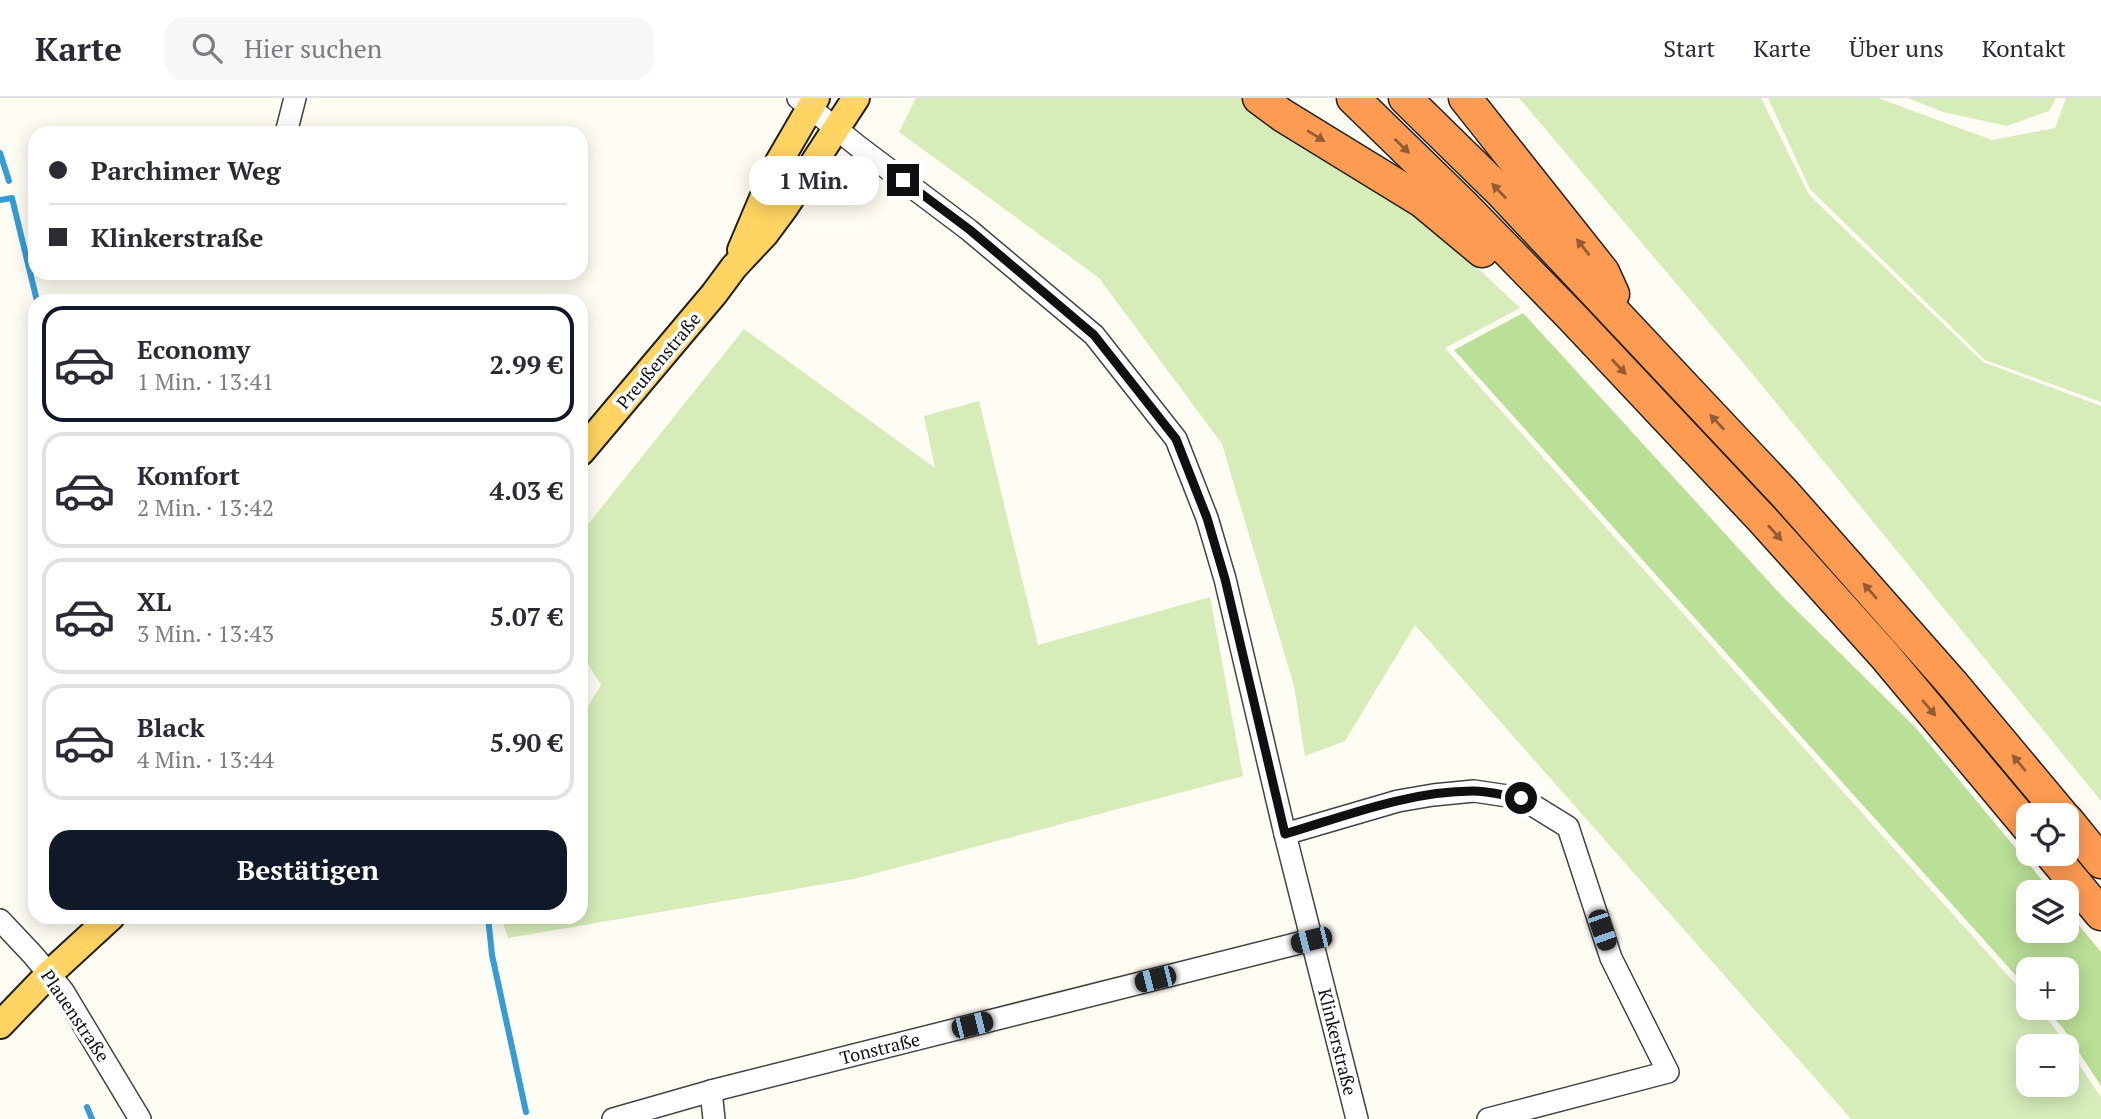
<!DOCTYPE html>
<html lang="de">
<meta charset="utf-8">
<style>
body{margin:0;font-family:"PT Serif",serif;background:#f7f7f7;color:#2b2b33;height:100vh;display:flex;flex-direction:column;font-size:26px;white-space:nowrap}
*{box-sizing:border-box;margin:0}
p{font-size:23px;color:#7c7c81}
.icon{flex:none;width:38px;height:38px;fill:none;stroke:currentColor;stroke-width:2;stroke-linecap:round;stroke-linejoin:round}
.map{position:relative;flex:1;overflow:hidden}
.drawer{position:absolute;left:28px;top:196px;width:560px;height:630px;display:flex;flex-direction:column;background:#fff;border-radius:21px;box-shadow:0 4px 18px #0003}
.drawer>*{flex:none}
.guide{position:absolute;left:28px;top:28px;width:560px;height:154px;border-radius:21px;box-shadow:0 4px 18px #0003;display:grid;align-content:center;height:154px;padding:0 21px;background:#fff}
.fabs{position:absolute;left:2016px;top:705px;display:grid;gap:14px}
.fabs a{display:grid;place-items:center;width:63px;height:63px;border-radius:14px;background:#fff;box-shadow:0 4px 18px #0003;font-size:35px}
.end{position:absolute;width:32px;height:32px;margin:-16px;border:9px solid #101010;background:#fff;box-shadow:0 0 0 4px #fff}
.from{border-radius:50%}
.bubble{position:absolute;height:49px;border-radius:21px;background:#fff;box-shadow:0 4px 18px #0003;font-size:23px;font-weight:700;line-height:49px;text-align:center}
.car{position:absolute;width:21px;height:42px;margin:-21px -10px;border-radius:9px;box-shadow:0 0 5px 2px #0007;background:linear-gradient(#222 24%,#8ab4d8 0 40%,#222 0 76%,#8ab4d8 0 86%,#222 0)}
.guide b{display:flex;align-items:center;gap:24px;height:66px;font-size:26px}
.guide b+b{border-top:2px solid #e1e1e2}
.guide i{width:18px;height:18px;background:#2b2b33}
ul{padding:12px 0 0;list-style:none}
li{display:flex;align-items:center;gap:21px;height:116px;margin:0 14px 10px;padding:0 7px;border:4px solid #e1e1e2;border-radius:21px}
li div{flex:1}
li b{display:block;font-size:26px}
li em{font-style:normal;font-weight:700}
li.current{border-color:#111827}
li>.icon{width:63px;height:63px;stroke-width:1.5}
.cta{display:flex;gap:14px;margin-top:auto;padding:14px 21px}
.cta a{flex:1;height:80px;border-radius:21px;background:#111827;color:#fff;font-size:28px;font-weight:700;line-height:80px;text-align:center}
header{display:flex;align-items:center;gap:42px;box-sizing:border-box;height:98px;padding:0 35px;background:#fff;border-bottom:2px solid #e1e1e2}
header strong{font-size:33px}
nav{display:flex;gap:38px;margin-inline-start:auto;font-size:24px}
.search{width:490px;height:63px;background:#f7f7f7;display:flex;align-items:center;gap:18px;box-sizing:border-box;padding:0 24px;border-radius:21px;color:#7c7c81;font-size:26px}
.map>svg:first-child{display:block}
</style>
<header>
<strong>Karte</strong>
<div class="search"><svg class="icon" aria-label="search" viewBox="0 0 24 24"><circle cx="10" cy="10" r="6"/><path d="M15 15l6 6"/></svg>Hier suchen</div>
<nav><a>Start</a><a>Karte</a><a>Über uns</a><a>Kontakt</a></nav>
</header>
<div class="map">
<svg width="2101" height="1021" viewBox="0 0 2101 1021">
<rect width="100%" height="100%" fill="#fffcf3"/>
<g fill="#d6edb9" fill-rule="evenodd">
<path d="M916,0H1243L1427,122L1520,210L1445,250L2028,900V910H2037L2053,928L2101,999V1021H1851L1415,527L1345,643L1305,658L1294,588L1222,346L1099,180L899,34ZM2028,948H2067V987H2028Z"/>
<polygon points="1519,0 1761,0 1809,97 1983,264 2101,308 2101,703 1741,262"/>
<polygon points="1768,0 1878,0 1992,42 2055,30 2066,0 2101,0 2101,304 1985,262 1810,91"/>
<polygon points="1908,0 2056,0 2049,13 2007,28 1943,14"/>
<polygon points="744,231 935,370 924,318 979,303 1038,547 1210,499 1243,678 854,781 508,840 501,819 581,819 581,620 601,587 581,554 581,435"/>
</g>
<polygon fill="#badf97" points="1523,215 1784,500 1916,630 2052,794 2028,794 2028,833 2067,833 2067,813 2101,854 2101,988 2063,930 2045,910 2067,910 2067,872 2028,872 2028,891 1454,252"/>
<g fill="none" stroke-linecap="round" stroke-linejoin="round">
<g stroke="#359cd7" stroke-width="6">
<polyline points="0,55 9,83"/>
<polyline points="0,102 12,100 37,203"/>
<polyline points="488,819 492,857 526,1014"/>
<polyline points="87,1009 92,1021"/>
</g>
<g stroke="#434343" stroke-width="24">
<g id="minor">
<polyline points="798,0 859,49 969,132 1094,237 1176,341 1207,420 1225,481 1285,736 1357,1021"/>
<polyline points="286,35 295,0"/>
<polyline points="1285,736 1398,703 1433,697 1474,693 1521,700 1568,729 1611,860 1668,974 1488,1021"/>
<polyline points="0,822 33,857 63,893 140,1021"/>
<polyline points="711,993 714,1021"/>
<polyline points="613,1021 711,993 1311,842"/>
</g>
</g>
<g stroke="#212121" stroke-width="30">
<g id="major">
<polyline points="741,152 777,67 816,0"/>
<polyline points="581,354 714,196 734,169 765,136 785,109 856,0"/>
<polyline points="0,927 49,876 111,819"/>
</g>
</g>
<g stroke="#212121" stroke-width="35">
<g id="highway">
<polyline points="1259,0 1282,17 1422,103 1482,153"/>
<polyline points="1353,0 1463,107 1572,219 1762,421 1885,558 2028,729"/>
<polyline points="1405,0 1501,94 1785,396 1951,584 2063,718"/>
<polyline points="1465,0 1603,174 1613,196"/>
<polyline points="2067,722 2101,764"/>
<polyline points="2051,756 2101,816"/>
</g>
</g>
<use href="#minor" stroke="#fff" stroke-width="21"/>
<use href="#major" stroke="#ffd463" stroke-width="26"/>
<use href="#highway" stroke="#fe9b52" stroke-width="32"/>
</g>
<defs><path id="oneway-solid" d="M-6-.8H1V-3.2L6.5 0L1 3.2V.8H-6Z" transform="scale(1.75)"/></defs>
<g fill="#935c34">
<use href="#oneway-solid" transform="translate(1316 38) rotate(32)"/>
<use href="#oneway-solid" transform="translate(1402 48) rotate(44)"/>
<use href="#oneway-solid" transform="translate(1499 93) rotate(-134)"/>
<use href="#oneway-solid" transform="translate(1583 149) rotate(-128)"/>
<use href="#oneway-solid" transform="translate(1619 269) rotate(47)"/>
<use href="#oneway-solid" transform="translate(1717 324) rotate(-133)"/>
<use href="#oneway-solid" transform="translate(1775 435) rotate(48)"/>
<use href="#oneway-solid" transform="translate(1870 493) rotate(-131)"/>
<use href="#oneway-solid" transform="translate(1929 610) rotate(50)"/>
<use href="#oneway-solid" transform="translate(2019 665) rotate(-130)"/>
</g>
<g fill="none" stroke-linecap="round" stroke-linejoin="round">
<path stroke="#101010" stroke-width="9" d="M903,82L970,132L1094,237L1176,341L1207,420L1225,481L1285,736C1345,718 1409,693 1473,693C1489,693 1506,698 1521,700"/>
</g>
<g text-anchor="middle" stroke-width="7" stroke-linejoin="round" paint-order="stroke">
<g font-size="18" fill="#101010" stroke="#fff">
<text transform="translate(659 263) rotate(-50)" y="6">Preußenstraße</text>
<text transform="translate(75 918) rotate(56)" y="6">Plauenstraße</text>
<text transform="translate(1337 944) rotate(76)" y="6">Klinkerstraße</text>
<text transform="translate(880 951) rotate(-14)" y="6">Tonstraße</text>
</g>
</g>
</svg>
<div class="fabs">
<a><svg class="icon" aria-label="locate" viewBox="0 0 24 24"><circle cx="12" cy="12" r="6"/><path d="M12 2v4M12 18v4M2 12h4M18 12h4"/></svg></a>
<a><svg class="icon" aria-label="layers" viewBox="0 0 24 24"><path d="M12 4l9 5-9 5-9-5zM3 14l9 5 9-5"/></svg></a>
<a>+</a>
<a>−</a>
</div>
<i class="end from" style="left:1521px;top:700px"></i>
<i class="end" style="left:903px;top:82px"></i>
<div class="bubble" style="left:749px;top:58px;width:130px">1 Min.</div>
<i class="car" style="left:1602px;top:832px;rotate:161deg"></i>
<i class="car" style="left:1311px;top:842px;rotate:256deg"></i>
<i class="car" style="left:1155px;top:881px;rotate:256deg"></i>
<i class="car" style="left:972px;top:927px;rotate:76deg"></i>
<div class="guide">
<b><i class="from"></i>Parchimer Weg</b>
<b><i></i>Klinkerstraße</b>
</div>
<section class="drawer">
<ul>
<li class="current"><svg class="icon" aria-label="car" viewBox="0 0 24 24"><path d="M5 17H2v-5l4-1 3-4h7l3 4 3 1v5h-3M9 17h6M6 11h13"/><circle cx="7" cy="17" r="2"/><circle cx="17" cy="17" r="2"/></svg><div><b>Economy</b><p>1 Min. · 13:41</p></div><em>2.99 €</em></li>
<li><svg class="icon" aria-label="car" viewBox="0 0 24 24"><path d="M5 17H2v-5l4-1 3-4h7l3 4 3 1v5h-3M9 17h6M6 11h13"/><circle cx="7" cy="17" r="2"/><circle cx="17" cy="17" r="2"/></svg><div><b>Komfort</b><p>2 Min. · 13:42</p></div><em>4.03 €</em></li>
<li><svg class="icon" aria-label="car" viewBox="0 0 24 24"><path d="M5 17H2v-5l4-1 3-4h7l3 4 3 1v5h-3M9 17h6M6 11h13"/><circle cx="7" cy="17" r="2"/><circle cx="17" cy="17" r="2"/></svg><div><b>XL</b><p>3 Min. · 13:43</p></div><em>5.07 €</em></li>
<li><svg class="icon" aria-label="car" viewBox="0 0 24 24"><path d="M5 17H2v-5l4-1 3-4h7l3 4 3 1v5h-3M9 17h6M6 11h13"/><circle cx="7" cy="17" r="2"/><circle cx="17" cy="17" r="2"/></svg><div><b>Black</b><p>4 Min. · 13:44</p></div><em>5.90 €</em></li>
</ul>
<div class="cta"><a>Bestätigen</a></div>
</section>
</div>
